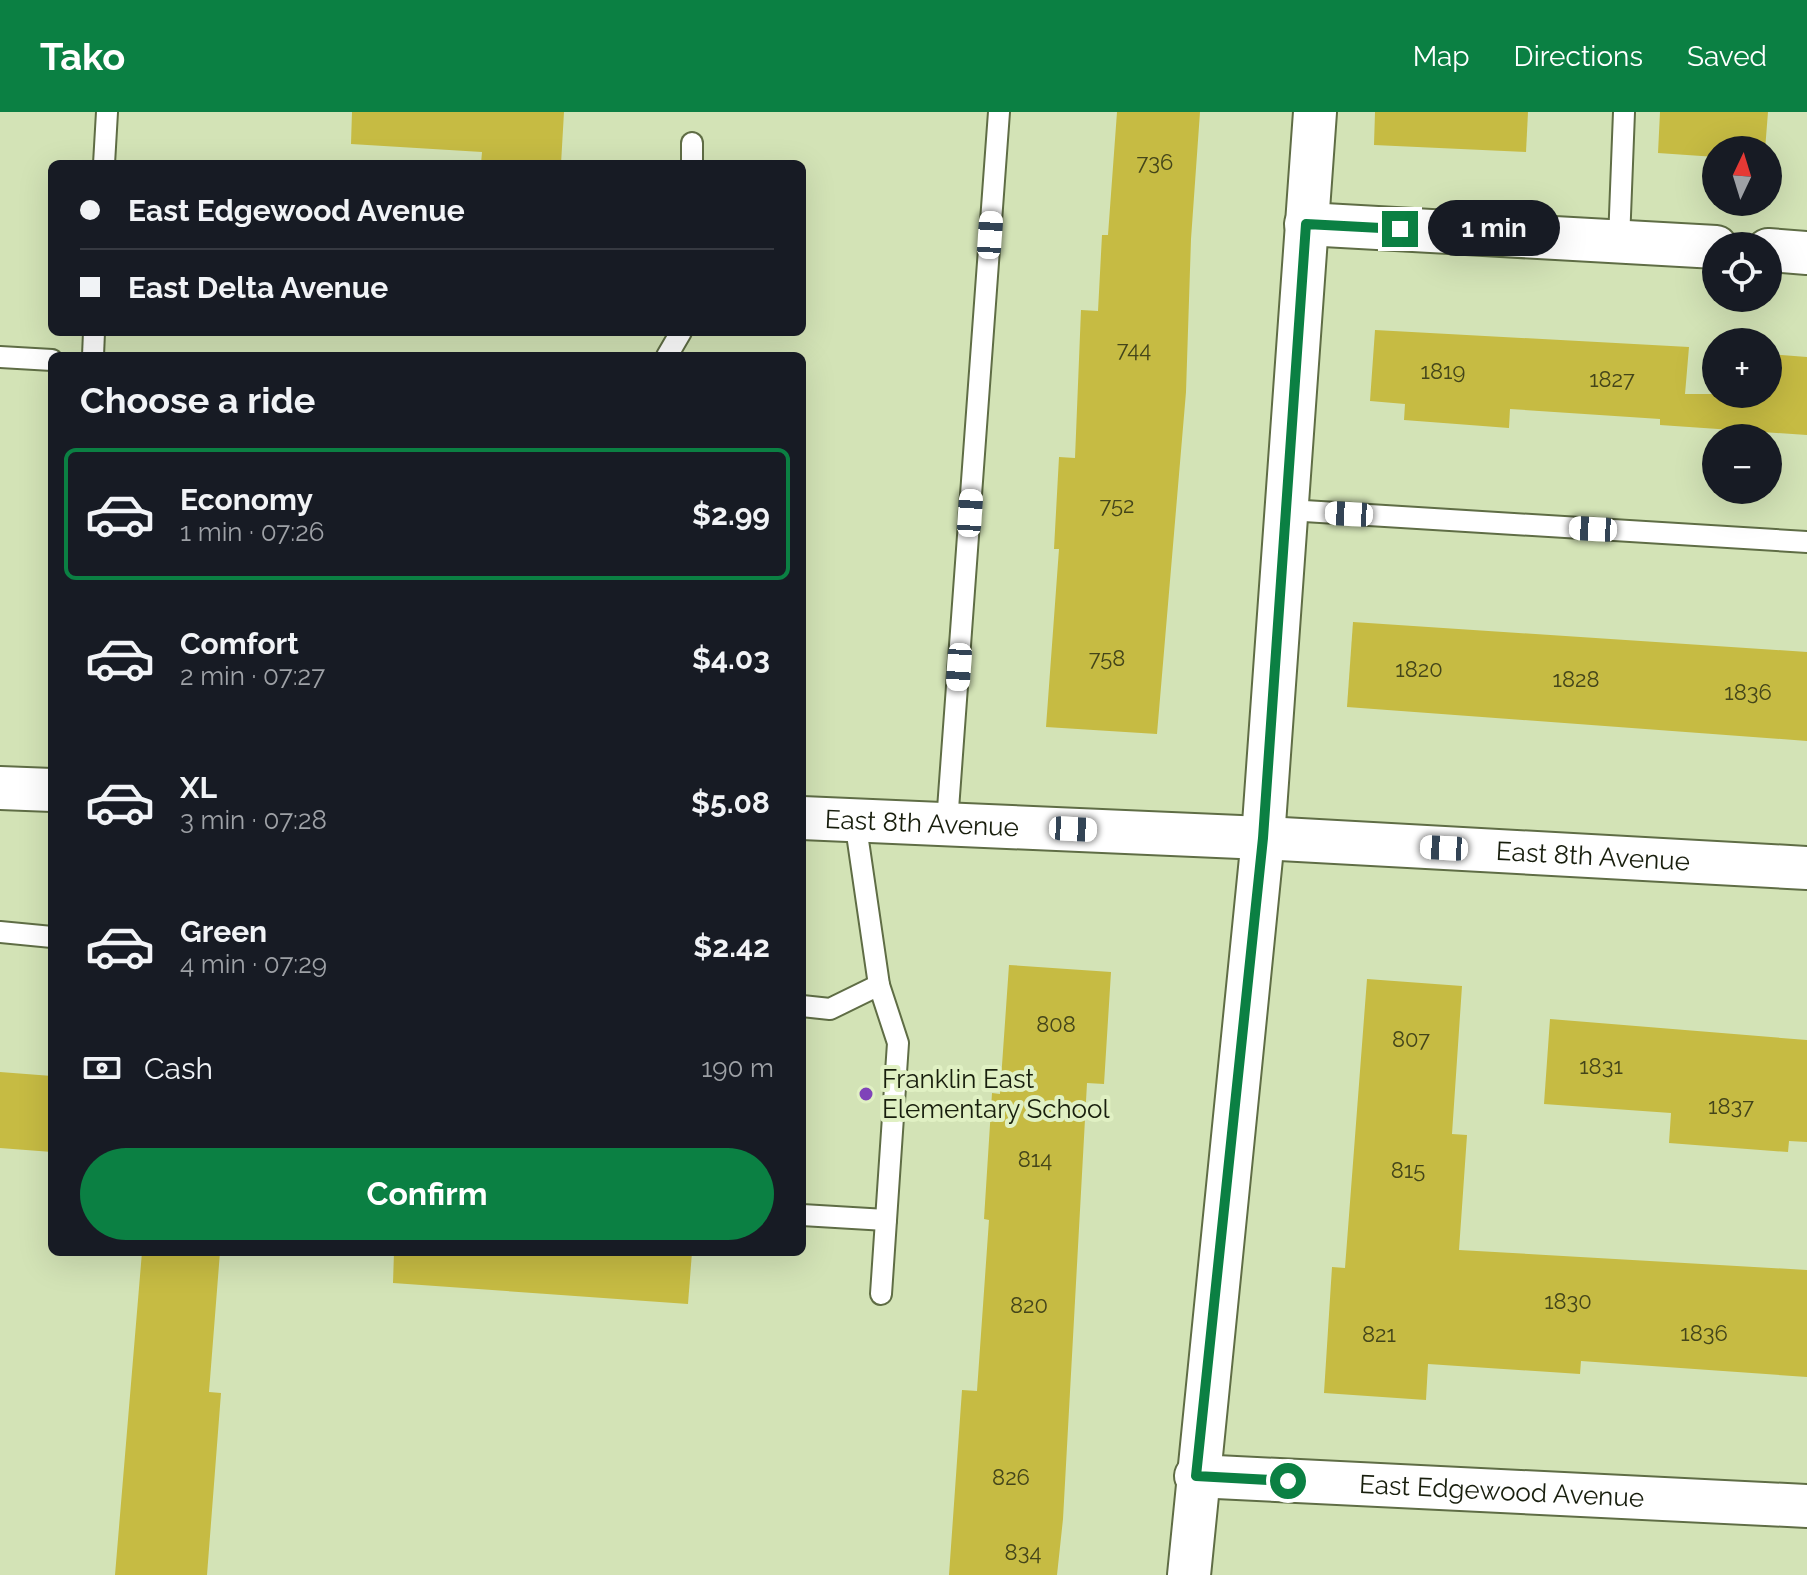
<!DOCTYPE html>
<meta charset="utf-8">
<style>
body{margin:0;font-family:Raleway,sans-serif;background:#242831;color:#f1f3f6;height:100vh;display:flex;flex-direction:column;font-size:30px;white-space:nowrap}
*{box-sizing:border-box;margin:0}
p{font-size:26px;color:#9ea1a6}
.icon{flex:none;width:44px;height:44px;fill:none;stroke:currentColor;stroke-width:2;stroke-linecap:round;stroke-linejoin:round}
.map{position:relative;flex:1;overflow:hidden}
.sheet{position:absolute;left:48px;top:240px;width:758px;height:904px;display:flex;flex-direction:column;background:#171b24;border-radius:12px;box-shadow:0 8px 32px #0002}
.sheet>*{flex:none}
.guide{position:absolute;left:48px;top:48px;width:758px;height:176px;border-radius:12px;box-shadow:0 8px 32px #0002;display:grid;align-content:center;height:176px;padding:0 32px;background:#171b24}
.needle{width:52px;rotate:4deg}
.fabs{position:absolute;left:1702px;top:24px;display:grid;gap:16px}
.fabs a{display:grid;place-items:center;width:80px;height:80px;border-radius:50%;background:#171b24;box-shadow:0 8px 32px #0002;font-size:40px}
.end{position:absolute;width:36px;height:36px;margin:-18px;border:10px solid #0b8043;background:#fff;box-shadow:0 0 0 4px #fff}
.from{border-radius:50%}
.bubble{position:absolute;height:56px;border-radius:28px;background:#171b24;box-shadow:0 8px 32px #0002;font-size:26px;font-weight:700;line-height:56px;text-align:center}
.car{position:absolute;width:24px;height:48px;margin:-24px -12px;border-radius:10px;box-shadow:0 0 6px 2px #0007;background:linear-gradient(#fff 24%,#345 0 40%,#fff 0 76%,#345 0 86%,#fff 0)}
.guide b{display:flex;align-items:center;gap:28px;height:76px;font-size:30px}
.guide b+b{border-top:2px solid #363941}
.guide i{width:20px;height:20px;background:#f1f3f6}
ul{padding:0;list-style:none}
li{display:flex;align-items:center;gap:24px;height:132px;margin:0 16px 12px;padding:0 16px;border:4px solid transparent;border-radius:12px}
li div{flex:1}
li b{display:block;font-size:30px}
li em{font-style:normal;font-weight:700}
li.active{border-color:#0b8043}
li>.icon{width:72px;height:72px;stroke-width:1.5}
h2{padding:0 32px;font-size:36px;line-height:96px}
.pay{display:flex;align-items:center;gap:20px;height:88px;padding:0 32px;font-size:30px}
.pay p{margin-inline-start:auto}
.cta{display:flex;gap:16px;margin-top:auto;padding:16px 32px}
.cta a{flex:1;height:92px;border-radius:48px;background:#0b8043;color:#fff;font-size:32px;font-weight:700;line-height:92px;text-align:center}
header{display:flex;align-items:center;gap:48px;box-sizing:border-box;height:112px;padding:0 40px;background:#0b8043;color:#fff}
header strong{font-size:38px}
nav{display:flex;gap:44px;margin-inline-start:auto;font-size:28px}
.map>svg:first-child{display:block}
</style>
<header>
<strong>Tako</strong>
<nav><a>Map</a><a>Directions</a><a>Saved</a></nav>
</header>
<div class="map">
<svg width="1807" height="1463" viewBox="0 0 1807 1463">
<rect width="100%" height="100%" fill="#d3e3b6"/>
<g fill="#c6bb43">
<polygon points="352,0 564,0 561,52 481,52 482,40 351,32"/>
<polygon points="1117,0 1200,0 1191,127 1186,280 1157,622 1046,615 1059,437 1054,437 1059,345 1075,346 1081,198 1098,199 1102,123 1108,123"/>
<polygon points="1375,0 1528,0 1526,40 1374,33"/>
<polygon points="1660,0 1768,0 1765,38 1716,38 1716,45 1658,41"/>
<polygon points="1375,218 1689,235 1685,282 1768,282 1768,242 1807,245 1807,323 1660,313 1660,307 1510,297 1509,316 1404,308 1405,292 1370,289"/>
<polygon points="1353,510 1807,540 1807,629 1347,595"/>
<polygon points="1009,853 1111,860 1104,972 1087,971 1063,1407 1057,1463 949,1463 962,1278 977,1279 989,1108 984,1107 992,981 1000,982"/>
<polygon points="1367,867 1462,874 1452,1022 1467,1023 1459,1138 1807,1158 1807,1265 1581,1249 1580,1262 1428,1252 1426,1288 1324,1281 1332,1155 1345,1156"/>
<polygon points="1550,907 1807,928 1807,1030 1789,1029 1788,1040 1669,1031 1671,1001 1544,992"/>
<polygon points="0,960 52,964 52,1040 0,1036"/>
<polygon points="142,1140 220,1140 209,1280 221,1281 207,1463 115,1463"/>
<polygon points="394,1140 692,1140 688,1192 393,1171"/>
</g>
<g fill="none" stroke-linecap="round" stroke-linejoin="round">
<g stroke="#5f6d45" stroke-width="24">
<g id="service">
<polyline points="104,52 107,0"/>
<polyline points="692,52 692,31"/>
<polyline points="1619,129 1624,0"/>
<polyline points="93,244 94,220"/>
<polyline points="667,244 681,220"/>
<polyline points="0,245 52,248"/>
<polyline points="1288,398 1807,430"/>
<polyline points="855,708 879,873 898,931 881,1182"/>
<polyline points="947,711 999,0"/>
<polyline points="0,820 52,825"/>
<polyline points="802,894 830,897 879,873"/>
<polyline points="802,1103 886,1108"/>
</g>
</g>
<g stroke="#5f6d45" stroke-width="46">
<g id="minor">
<polyline points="1306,112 1716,135"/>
<polyline points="1768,138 1807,141"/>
<polyline points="0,676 52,678"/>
<path id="s1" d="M802,706L1263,726L1807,756"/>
<path id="s2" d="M1196,1364L1807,1394"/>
<polyline points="1189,1463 1263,726 1315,0"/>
</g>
</g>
<use href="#service" stroke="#fff" stroke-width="20"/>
<use href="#minor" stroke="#fff" stroke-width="42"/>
</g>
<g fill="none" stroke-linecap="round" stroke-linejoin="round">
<polyline stroke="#0b8043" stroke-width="10" points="1288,1369 1196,1364 1263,726 1306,112 1400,117"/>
</g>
<circle fill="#7f43b9" stroke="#e0f0c3" stroke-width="3" cx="866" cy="982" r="8"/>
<g text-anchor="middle" stroke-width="8" stroke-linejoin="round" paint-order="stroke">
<g font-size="22" fill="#44451a">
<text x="1155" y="58">736</text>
<text x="1134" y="245">744</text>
<text x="1443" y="267">1819</text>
<text x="1612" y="275">1827</text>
<text x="1117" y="401">752</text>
<text x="1107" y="554">758</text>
<text x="1419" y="565">1820</text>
<text x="1576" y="575">1828</text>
<text x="1748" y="588">1836</text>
<text x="1056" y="920">808</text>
<text x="1411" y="935">807</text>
<text x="1601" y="962">1831</text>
<text x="1731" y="1002">1837</text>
<text x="1035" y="1055">814</text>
<text x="1408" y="1066">815</text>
<text x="1568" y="1197">1830</text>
<text x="1029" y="1201">820</text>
<text x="1704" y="1229">1836</text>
<text x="1379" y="1230">821</text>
<text x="1011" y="1373">826</text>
<text x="1023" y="1448">834</text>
</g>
<g font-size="26" fill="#181e0d" stroke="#e0f0c3">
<text dy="9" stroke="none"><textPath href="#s1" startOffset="120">East 8th Avenue</textPath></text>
<text dy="9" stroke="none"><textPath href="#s1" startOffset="792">East 8th Avenue</textPath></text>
<text dy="9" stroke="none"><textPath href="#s2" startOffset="306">East Edgewood Avenue</textPath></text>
</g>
<g font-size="26" fill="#181e0d" stroke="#e0f0c3" text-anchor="start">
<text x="882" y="976">Franklin East<tspan x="882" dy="30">Elementary School</tspan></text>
</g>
</g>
</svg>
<div class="fabs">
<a><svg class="needle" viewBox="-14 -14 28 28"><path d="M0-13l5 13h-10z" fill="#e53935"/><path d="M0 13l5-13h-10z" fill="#9ea1a6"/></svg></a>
<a><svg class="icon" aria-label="locate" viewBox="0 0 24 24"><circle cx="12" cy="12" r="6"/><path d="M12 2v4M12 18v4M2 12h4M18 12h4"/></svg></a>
<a>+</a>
<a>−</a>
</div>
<i class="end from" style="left:1288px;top:1369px"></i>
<i class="end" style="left:1400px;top:117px"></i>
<div class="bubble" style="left:1428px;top:88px;width:132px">1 min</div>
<i class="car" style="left:990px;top:123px;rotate:4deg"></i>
<i class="car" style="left:970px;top:401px;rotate:4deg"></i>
<i class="car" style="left:1349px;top:402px;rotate:273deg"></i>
<i class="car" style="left:1593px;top:417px;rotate:273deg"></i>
<i class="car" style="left:959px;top:555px;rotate:184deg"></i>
<i class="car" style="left:1073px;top:717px;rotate:93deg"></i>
<i class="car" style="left:1444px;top:736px;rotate:273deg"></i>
<div class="guide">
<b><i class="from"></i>East Edgewood Avenue</b>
<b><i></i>East Delta Avenue</b>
</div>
<section class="sheet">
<h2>Choose a ride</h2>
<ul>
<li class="active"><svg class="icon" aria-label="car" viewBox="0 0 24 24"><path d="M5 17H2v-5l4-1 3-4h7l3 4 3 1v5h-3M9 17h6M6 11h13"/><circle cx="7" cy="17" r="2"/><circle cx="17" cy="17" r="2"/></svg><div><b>Economy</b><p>1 min · 07:26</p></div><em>$2.99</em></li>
<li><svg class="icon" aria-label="car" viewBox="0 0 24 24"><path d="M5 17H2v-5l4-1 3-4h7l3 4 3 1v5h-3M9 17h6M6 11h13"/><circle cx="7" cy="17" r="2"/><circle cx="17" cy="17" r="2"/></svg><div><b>Comfort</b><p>2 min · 07:27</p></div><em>$4.03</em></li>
<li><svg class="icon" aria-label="car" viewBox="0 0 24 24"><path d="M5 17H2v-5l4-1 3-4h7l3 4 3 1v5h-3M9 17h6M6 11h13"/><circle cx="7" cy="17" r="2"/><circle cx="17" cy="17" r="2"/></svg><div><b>XL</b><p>3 min · 07:28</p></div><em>$5.08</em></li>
<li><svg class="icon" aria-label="car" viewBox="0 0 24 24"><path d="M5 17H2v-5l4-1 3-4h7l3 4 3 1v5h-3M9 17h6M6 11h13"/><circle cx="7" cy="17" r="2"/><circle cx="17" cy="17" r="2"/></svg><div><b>Green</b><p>4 min · 07:29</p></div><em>$2.42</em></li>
</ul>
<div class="pay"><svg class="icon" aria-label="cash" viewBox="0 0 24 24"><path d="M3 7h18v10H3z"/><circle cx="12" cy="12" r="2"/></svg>Cash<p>190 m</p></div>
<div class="cta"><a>Confirm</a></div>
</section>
</div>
